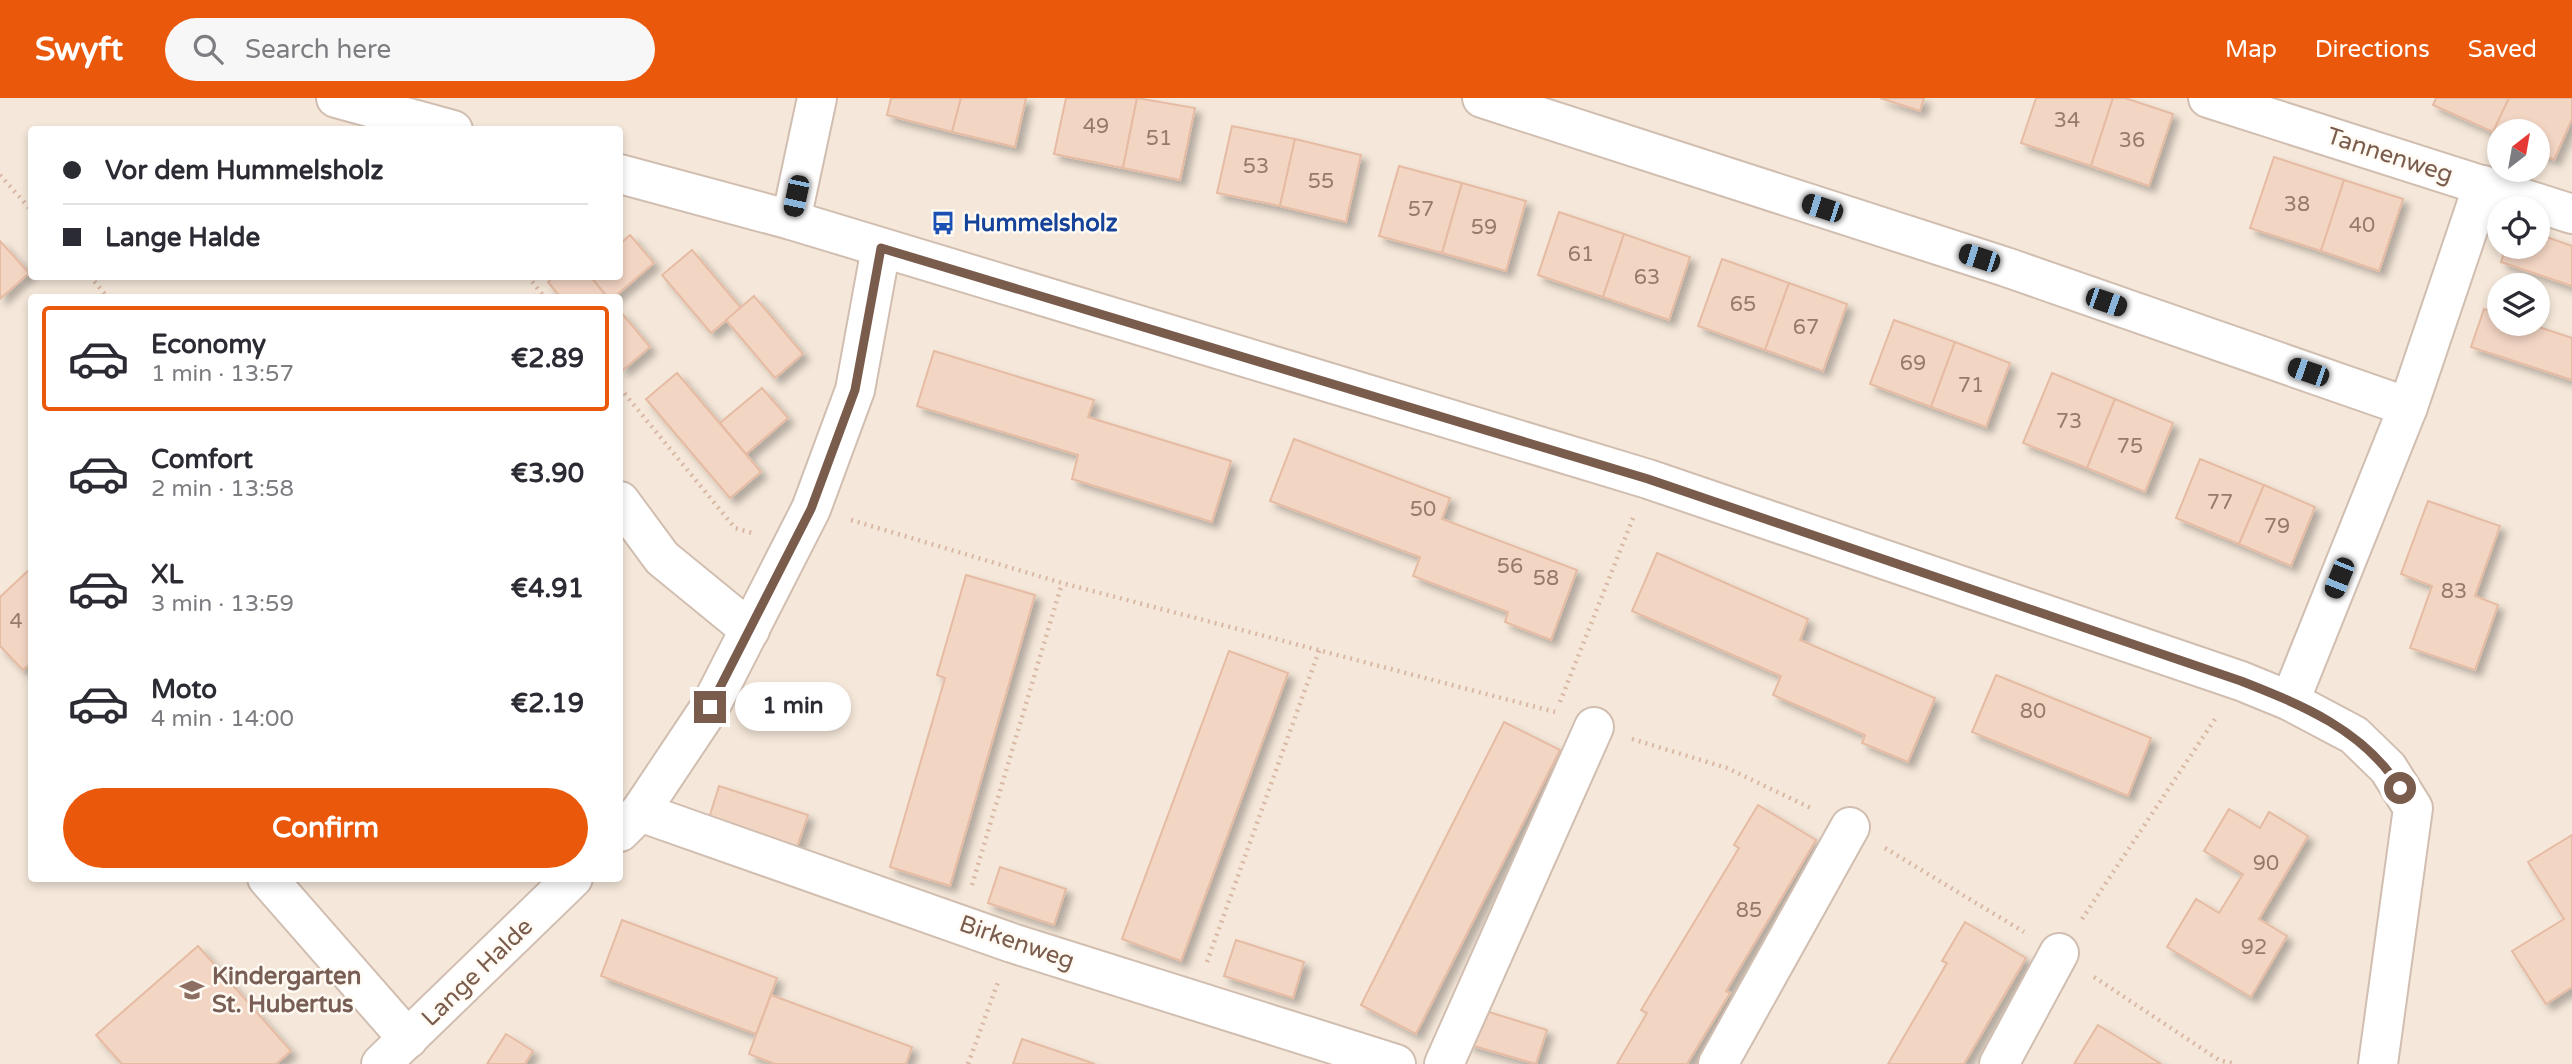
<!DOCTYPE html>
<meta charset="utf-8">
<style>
body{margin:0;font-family:"Varela Round",sans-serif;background:#f7f7f7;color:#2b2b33;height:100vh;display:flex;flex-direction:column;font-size:26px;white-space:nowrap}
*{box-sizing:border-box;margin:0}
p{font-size:23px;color:#7c7c81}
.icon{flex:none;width:38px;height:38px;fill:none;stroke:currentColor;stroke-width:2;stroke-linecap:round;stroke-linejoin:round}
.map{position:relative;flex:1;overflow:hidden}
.sheet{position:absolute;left:28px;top:196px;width:595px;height:588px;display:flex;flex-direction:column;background:#fff;border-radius:7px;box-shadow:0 4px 10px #0003}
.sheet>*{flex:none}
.hud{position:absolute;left:28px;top:28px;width:595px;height:154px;border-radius:7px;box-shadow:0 4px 10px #0003;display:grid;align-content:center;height:154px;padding:0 35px;background:#fff}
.needle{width:46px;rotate:31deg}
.fabs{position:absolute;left:2487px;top:21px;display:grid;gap:14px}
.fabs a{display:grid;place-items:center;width:63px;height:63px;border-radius:50%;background:#fff;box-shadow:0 4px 10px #0003;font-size:35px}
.end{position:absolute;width:32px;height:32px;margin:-16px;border:9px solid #7a5c4d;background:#fff;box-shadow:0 0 0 4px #fff}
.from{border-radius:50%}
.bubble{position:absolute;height:49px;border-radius:24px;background:#fff;box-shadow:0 4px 10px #0003;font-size:23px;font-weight:800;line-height:49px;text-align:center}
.car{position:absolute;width:21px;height:42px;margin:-21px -10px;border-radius:9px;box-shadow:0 0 5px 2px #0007;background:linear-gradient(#222 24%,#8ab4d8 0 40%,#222 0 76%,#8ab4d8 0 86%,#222 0)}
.hud b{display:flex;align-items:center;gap:24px;height:66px;font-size:26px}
.hud b+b{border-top:2px solid #e1e1e2}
.hud i{width:18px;height:18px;background:#2b2b33}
ul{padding:12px 0 0;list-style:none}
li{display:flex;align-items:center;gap:21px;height:105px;margin:0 14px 10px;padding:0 21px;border:4px solid transparent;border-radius:7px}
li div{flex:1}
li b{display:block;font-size:26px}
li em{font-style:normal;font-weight:800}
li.on{border-color:#ea580c}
li>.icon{width:63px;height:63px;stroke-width:1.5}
.action{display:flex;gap:14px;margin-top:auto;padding:14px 35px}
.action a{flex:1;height:80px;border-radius:42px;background:#ea580c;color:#fff;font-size:28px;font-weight:800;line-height:80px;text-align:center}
header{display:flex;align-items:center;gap:42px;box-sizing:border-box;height:98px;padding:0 35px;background:#ea580c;color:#fff}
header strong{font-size:33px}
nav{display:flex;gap:38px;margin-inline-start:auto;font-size:24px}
.search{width:490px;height:63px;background:#f7f7f7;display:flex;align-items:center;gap:18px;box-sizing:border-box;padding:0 24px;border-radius:38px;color:#7c7c81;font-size:26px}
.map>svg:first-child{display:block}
</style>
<header>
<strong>Swyft</strong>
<div class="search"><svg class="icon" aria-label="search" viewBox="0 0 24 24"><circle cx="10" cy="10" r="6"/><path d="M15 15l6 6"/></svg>Search here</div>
<nav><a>Map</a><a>Directions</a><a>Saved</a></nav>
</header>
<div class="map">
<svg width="2572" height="966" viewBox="0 0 2572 966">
<defs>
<filter id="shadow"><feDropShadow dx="6" dy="6" stdDeviation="3.5" flood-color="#0004"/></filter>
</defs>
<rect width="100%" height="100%" fill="#fdf6ec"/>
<path fill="#f5e8da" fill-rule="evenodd" d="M0,0H2572V966H0ZM32,32H620V178H32ZM2499,33H2538V72H2499ZM2499,110H2538V149H2499ZM2499,187H2538V226H2499ZM32,200H620V780H32Z"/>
<g fill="#f3d5c3" stroke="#e6bba3" stroke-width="2" filter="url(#shadow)">
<polygon points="891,0 961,0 952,34 887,17"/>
<polygon points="961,0 1026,0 1015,49 952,34"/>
<polygon points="1066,0 1137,0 1123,70 1054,56"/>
<polygon points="1137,0 1195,10 1180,82 1123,70"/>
<polygon points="1880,0 1924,0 1920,13"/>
<polygon points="2036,0 2113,0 2091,68 2021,45"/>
<polygon points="2113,0 2125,0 2173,16 2149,88 2091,68"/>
<polygon points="2436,0 2509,0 2493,34 2433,7"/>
<polygon points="2509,0 2572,0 2572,21 2554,62 2538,54 2538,33 2499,33 2499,37 2493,34"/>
<polygon points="1232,28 1295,41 1280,108 1217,95"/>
<polygon points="1295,41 1361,57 1346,124 1280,108"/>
<polygon points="2274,59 2344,82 2321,153 2250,130"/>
<polygon points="1399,68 1462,85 1442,155 1379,138"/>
<polygon points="2344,82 2403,101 2379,173 2321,153"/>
<polygon points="1462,85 1526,103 1506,173 1442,155"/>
<polygon points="1559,114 1624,136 1603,199 1538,177"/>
<polygon points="1624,136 1690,159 1669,222 1603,199"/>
<polygon points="2538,136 2572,148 2572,188 2501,164 2506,149 2538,149"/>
<polygon points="630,137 654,165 613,200 608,200 590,178 620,178 620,146"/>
<polygon points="0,143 29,175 0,201"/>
<polygon points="692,152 741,210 711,235 662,177"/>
<polygon points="1722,161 1789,185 1765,252 1698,228"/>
<polygon points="554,178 590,178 608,200 561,200 548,184"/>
<polygon points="1789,185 1847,206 1823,273 1765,252"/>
<polygon points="754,198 803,256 775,280 726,222"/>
<polygon points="2484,211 2499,216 2499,226 2530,226 2572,240 2572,282 2471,249"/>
<polygon points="620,213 650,249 623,272 620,268"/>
<polygon points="1894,222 1955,244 1931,309 1870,286"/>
<polygon points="1955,244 2010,265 1986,329 1931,309"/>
<polygon points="934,253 1094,302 1088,319 1231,363 1212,424 1072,381 1078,357 917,308"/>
<polygon points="677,275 761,374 730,400 646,301"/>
<polygon points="2052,275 2115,301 2087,370 2023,345"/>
<polygon points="762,290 788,320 746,356 720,325"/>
<polygon points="2115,301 2173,325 2145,394 2087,370"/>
<polygon points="1294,341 1450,400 1442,421 1577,472 1551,542 1505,524 1508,514 1413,478 1420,459 1270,403"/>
<polygon points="2200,361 2264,387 2239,446 2176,420"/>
<polygon points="2264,387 2315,409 2291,468 2239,446"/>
<polygon points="2428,403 2500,428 2475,498 2498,507 2475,572 2410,550 2432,488 2401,476"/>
<polygon points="1657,455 1808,521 1800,542 1935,600 1908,664 1862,645 1865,637 1773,597 1781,578 1632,513"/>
<polygon points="32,469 32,564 23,572 0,548 0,499"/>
<polygon points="966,477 1035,497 950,788 890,769 945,580 937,577"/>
<polygon points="1229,553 1288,575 1181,863 1122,841"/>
<polygon points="1996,577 2151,640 2128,698 1972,634"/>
<polygon points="1504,624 1560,652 1416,936 1361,907"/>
<polygon points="719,688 808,717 797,749 709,720"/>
<polygon points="1758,707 1816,742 1726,893 1730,895 1687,966 1617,966 1647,915 1641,912 1739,750 1734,747"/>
<polygon points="2229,711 2260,730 2269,714 2308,738 2259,821 2287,838 2251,899 2167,849 2196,801 2219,815 2243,776 2204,753"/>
<polygon points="2572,737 2572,889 2546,906 2512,853 2564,821 2528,764"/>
<polygon points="1000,769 1066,791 1054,827 988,805"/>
<polygon points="622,822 777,880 756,936 601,878"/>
<polygon points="1965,824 2026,860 1964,966 1888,966 1947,865 1942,863"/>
<polygon points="1236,842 1304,864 1293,900 1224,878"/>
<polygon points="198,848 291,953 276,966 122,966 96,937"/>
<polygon points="771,897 912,949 906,966 775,966 749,956"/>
<polygon points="1479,911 1547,932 1536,966 1467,946"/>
<polygon points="2098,927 2161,966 2074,966"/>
<polygon points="506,936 533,953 525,966 487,966"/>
<polygon points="1022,941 1095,966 1013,966"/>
</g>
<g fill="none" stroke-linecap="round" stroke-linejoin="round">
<g stroke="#d1beb0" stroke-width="42">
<g id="minor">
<polyline points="336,0 453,32"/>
<polyline points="1482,0 2006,169 2408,309"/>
<polyline points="2208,0 2572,116"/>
<polyline points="620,76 791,122 1648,381 2241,583 2290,603 2354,637 2388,670 2413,710 2378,966"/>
<polyline points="791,122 817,0"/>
<polyline points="620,403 662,460 750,532"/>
<polyline points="2290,603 2408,309 2483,87"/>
<polyline points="640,714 1012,845 1396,966"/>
<polyline points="620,734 640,714 710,609 811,411 855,292 881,150"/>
<polyline points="267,780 408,941"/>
<polyline points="381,966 573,780"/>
<polyline points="1444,966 1594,629"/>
<polyline points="1718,966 1850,729"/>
<polyline points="1999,966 2059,855"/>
</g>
</g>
<g stroke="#d9b8a5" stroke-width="4.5" stroke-dasharray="2 5" stroke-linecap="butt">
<polyline points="0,77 32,113"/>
<polyline points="90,178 108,200"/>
<polyline points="528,178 545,200"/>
<polyline points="620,290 735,430 752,435"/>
<polyline points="851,422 1062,485 1555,614"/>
<polyline points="1560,604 1633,420"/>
<polyline points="1632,641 1727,670 1813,711"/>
<polyline points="1885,750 2024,834"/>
<polyline points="972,787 1062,485"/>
<polyline points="2082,821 2217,618"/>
<polyline points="1207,864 1320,550"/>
<polyline points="2094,879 2219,962 2235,966"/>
<polyline points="968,966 998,884"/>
</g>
<use href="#minor" stroke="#fff" stroke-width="38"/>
</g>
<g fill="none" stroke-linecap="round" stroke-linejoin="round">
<path stroke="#7a5c4d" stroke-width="9" d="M710,609L811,411L855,292L881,150L1648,381L2241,583C2302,607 2364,632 2400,690"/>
</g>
<defs>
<g id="bus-bare" transform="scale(1.89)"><path d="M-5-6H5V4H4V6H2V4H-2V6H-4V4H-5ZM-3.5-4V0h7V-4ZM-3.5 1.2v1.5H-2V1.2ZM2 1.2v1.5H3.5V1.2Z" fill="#1a4fb4" stroke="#fffaf3" stroke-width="2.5" paint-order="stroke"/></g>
<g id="school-bare" transform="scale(1.89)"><path d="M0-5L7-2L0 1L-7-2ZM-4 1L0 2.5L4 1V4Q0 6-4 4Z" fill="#8d6e63" stroke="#fffaf3" stroke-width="2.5" paint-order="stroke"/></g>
</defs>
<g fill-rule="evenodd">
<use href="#bus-bare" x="943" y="125"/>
<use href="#school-bare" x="192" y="892"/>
</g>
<g text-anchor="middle" stroke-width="5" stroke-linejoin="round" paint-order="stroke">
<g font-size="21" fill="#987a6a">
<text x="2067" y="29">34</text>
<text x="1096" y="35">49</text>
<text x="1159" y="47">51</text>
<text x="2132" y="49">36</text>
<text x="1256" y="75">53</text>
<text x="1321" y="90">55</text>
<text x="2297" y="113">38</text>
<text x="1421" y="118">57</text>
<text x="2362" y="134">40</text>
<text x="1484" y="136">59</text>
<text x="1581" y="163">61</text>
<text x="1647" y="186">63</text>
<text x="1743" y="213">65</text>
<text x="1806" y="236">67</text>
<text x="1913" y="272">69</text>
<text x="1971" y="294">71</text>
<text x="2069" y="330">73</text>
<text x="2130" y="355">75</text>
<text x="2220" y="411">77</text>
<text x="1423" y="418">50</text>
<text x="2277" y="435">79</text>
<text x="1510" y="475">56</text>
<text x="1546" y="487">58</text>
<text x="2454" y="500">83</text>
<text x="16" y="530">4</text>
<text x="2033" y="620">80</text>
<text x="2266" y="772">90</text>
<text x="1749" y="819">85</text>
<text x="2254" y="856">92</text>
</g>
<g font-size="24" fill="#7a5c4d" stroke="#fffaf3">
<text transform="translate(2390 57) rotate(18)" y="8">Tannenweg</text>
<text transform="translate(1017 844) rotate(19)" y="8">Birkenweg</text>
<text transform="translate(477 874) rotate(-44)" y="8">Lange Halde</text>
</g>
<g font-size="24" font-weight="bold" fill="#164399" stroke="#fffaf3" text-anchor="start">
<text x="963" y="133">Hummelsholz</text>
</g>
<g font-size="24" font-weight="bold" fill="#785e54" stroke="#fffaf3" text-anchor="start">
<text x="212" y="886">Kindergarten<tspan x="212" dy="28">St. Hubertus</tspan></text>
</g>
</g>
</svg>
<div class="fabs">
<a><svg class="needle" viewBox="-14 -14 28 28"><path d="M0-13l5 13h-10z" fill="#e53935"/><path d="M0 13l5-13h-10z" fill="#7c7c81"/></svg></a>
<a><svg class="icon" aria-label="locate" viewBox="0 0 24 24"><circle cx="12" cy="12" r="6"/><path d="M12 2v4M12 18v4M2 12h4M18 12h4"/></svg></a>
<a><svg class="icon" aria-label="layers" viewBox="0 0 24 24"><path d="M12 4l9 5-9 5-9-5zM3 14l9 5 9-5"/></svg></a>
</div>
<i class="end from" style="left:2400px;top:690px"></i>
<i class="end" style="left:710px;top:609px"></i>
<div class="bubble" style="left:735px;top:584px;width:116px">1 min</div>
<i class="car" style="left:796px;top:98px;rotate:192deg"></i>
<i class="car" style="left:1822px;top:110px;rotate:288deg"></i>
<i class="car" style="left:1979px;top:160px;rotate:288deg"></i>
<i class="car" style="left:2106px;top:204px;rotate:109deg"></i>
<i class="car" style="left:2308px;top:274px;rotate:289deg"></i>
<i class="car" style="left:2339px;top:480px;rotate:202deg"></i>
<div class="hud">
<b><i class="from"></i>Vor dem Hummelsholz</b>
<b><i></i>Lange Halde</b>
</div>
<section class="sheet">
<ul>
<li class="on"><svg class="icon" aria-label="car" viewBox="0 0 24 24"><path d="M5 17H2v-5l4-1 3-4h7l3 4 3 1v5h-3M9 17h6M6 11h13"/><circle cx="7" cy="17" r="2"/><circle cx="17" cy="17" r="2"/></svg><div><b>Economy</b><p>1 min · 13:57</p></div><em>€2.89</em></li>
<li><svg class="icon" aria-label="car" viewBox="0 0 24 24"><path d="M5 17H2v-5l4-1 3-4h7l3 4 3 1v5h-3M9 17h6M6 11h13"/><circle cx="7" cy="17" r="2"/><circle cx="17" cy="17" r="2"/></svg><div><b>Comfort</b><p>2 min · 13:58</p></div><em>€3.90</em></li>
<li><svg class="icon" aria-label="car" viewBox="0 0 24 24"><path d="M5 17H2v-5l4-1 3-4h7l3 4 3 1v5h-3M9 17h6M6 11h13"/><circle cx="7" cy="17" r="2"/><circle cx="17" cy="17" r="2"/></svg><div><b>XL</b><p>3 min · 13:59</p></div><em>€4.91</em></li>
<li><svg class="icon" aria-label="car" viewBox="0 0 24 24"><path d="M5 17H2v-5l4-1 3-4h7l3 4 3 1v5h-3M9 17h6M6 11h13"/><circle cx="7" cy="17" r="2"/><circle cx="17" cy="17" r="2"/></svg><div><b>Moto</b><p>4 min · 14:00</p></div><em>€2.19</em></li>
</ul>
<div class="action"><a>Confirm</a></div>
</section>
</div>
